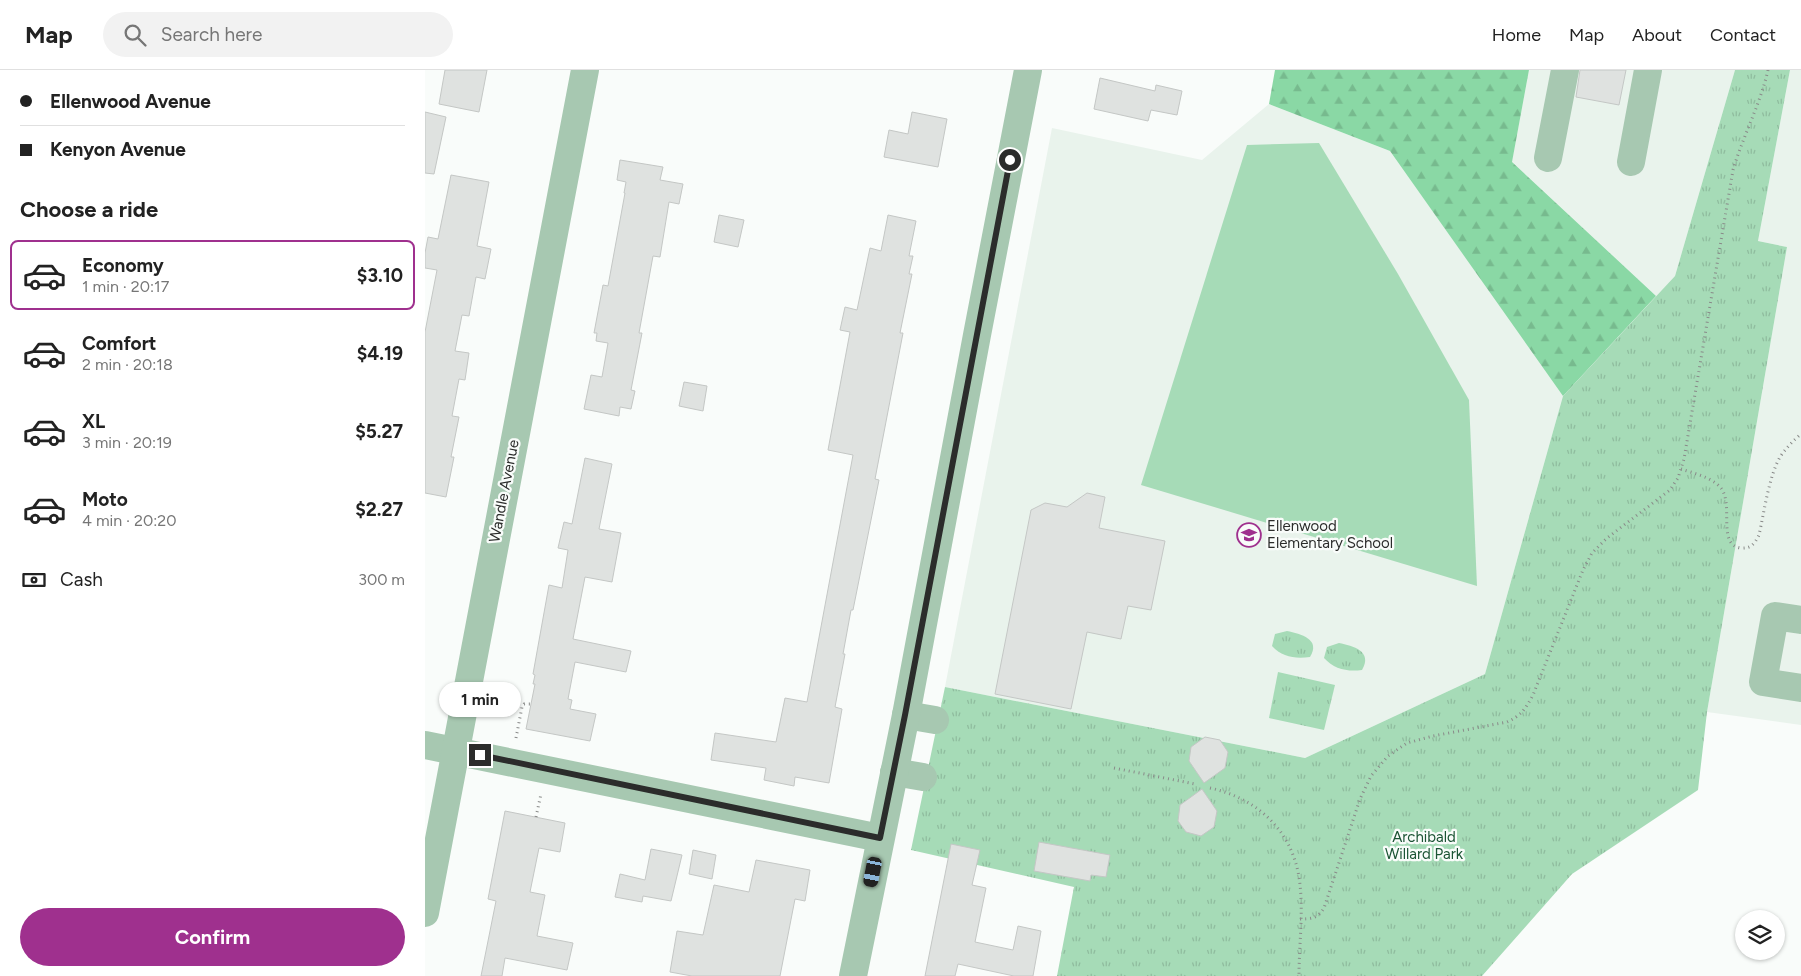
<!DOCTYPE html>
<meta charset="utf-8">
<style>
body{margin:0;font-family:Figtree,sans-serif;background:#f2f2f2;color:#222;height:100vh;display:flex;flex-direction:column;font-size:19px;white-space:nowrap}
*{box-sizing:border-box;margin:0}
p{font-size:16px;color:#767676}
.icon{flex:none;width:28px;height:28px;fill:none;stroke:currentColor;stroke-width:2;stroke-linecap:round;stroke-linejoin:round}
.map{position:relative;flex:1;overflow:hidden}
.panel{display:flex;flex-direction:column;background:#fff;width:425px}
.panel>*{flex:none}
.hud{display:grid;align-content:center;height:110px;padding:0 20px;background:#fff}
.fabs{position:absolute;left:1310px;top:840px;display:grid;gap:10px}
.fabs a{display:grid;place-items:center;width:50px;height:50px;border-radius:50%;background:#fff;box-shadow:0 1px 4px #0004;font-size:25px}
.end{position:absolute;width:22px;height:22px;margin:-11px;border:6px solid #2b2c2b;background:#fff;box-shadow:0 0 0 2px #fff}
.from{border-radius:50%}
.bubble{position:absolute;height:35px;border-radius:18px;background:#fff;box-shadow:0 1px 4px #0004;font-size:16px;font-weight:700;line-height:35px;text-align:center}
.car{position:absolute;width:15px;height:30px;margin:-15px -8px;border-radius:6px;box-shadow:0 0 4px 1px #0007;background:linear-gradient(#222 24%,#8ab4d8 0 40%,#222 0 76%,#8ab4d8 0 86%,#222 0)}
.hud b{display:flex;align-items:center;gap:18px;height:48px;font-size:19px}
.hud b+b{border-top:1px solid #e0e0e0}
.hud i{width:12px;height:12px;background:#222}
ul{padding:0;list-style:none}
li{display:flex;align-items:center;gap:15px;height:70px;margin:0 10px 8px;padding:0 10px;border:2px solid transparent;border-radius:8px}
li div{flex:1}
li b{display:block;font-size:19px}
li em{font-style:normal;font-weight:700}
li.on{border-color:#9f308e}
li>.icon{width:45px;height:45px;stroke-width:1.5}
h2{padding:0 20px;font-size:22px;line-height:60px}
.pay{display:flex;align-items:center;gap:12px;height:55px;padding:0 20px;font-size:19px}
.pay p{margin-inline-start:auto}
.action{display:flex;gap:10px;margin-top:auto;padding:10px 20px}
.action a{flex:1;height:58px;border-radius:30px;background:#9f308e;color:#fff;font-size:20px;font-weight:700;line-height:58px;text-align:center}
header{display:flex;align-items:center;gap:30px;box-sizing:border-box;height:70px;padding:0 25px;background:#fff;border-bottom:1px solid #e0e0e0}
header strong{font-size:24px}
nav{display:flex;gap:28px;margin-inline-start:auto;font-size:18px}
.search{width:350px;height:45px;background:#f2f2f2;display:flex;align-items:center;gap:12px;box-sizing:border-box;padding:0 18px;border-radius:28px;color:#767676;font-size:19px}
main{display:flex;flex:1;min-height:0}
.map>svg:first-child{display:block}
</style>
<header>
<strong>Map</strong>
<div class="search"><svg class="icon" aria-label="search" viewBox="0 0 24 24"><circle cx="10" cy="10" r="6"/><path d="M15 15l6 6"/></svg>Search here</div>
<nav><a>Home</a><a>Map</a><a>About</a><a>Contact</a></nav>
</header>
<main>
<section class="panel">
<div class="hud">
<b><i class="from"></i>Ellenwood Avenue</b>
<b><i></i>Kenyon Avenue</b>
</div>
<h2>Choose a ride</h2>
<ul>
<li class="on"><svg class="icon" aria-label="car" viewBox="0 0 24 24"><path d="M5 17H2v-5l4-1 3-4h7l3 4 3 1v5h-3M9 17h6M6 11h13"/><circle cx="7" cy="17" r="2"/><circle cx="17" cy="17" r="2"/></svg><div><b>Economy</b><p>1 min · 20:17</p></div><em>$3.10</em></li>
<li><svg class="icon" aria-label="car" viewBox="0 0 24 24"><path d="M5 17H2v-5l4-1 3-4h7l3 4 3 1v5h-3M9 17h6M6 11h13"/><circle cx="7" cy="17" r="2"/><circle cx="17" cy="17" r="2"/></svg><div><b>Comfort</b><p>2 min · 20:18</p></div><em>$4.19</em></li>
<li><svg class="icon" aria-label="car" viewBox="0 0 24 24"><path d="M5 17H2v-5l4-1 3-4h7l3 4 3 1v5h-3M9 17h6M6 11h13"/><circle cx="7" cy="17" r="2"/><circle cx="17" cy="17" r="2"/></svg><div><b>XL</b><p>3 min · 20:19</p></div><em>$5.27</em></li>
<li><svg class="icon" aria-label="car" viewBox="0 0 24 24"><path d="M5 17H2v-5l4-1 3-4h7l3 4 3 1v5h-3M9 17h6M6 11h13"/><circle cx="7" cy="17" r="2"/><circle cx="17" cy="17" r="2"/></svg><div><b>Moto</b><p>4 min · 20:20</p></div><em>$2.27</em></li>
</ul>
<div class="pay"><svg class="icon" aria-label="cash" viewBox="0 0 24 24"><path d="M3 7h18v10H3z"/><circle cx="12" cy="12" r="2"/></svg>Cash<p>300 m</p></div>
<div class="action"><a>Confirm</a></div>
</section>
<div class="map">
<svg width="1376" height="906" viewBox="0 0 1376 906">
<defs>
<pattern id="forest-firs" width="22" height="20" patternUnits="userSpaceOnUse" patternTransform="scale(1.25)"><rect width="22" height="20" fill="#8ad8a5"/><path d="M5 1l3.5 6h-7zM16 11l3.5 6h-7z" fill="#77ba8e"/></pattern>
<pattern id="park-tufts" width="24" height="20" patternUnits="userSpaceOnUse" patternTransform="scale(1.25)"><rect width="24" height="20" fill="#a6dbb7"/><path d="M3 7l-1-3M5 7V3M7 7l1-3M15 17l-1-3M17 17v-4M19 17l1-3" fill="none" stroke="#8fbc9e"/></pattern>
</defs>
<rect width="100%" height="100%" fill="#f9fcfa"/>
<g fill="#e9f3ec">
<polygon points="1104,0 1310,0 1250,206 1138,326 1060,604 880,688 520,617 627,58 777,90 844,34 965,81 1063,219"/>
<polygon points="1365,0 1376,0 1376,655 1282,642 1362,177 1333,171"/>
</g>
<polygon fill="#a6dbb7" points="894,73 973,204 1044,330 1052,516 716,415 822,75"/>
<polygon fill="url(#forest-firs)" points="850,0 1104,0 1087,92 1231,226 1138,326 965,81 844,34"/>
<g fill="url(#park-tufts)">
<polygon points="1310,0 1365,0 1333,171 1362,177 1282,642 1273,720 1147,804 1057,906 632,906 649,817 486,780 520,617 880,688 1060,604 1138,326 1250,206"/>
<path d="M862,561C876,564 896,569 885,587C870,589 857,587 847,576L850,564Z"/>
<path d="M914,573C928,576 948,581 937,600C922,602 909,599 899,588L902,577Z"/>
<polygon points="853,602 910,615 899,660 844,648"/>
</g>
<g fill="#dfe2e0" stroke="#c4c7c5">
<polygon points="20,0 62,0 54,42 14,34"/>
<polygon points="1155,0 1201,0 1194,35 1151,27"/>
<polygon points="675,8 730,21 731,15 757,21 752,45 726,40 723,51 669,39"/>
<polygon points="0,42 21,47 9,104 0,103"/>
<polygon points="487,42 522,49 513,97 459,87 464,60 483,64"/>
<polygon points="195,90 238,97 235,110 258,114 254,134 244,132 235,187 228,186 214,263 217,263 206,320 210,321 206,339 195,337 194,346 159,339 166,305 177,307 183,273 171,271 172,263 169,263 178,215 183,216 200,123 199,123 201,112 192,110"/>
<polygon points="26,105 64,112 52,176 66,179 60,209 51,207 44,246 37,245 30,281 44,283 40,310 34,309 27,346 34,347 26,387 29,387 21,427 0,423 0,262 12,200 0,198 0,183 3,167 13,169"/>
<polygon points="294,145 319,150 313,177 289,172"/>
<polygon points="463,145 491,151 484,186 488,186 484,204 487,204 475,263 478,263 450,409 454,410 428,540 426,540 418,584 420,584 410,637 417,639 404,713 370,707 369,716 339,710 341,698 286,690 290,663 351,672 360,628 382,632 428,385 403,380 425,262 415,260 420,237 432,240 445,178 456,181"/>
<polygon points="259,312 282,316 278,341 254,336"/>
<polygon points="160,388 187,394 174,459 196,463 187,512 160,507 148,569 206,581 201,602 150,592 143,629 147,630 145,639 171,644 165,671 101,659 110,614 108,614 110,605 108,604 124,515 137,518 143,480 133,478 139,452 147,454"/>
<polygon points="662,423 680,427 674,458 740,471 726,540 703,536 696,569 662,562 646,639 570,624 606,440 620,433 642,437"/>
<polygon points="780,667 795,670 803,682 800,698 779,713 764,691 766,677"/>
<polygon points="777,719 792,741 789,757 776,766 761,762 753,751 755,735"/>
<polygon points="80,741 140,753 135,782 114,778 105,822 120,825 112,866 148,873 142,900 80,888 77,906 56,906 71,831 63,829"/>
<polygon points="614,772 685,785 681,807 666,805 665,811 609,801"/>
<polygon points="526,774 555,780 547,815 561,818 550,872 588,880 593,856 616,861 608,906 589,906 533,894 530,906 500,906"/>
<polygon points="226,779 257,785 246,831 218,826 217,832 190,827 195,804 220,810"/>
<polygon points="268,780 291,785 287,809 264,804"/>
<polygon points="331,790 385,800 380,831 370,829 355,906 267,906 245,902 252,861 278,865 289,815 324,822"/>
</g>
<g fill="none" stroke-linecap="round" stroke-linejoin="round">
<g stroke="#898a89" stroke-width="3" stroke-dasharray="1 4" stroke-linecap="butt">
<path d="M1256,399C1268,403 1286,407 1295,417C1310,433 1291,475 1316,478C1326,479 1330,473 1334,465C1339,443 1344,406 1355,387C1361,378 1368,371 1376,364"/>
<polyline points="91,668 97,637 99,634 106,634"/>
<polyline points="689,698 770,714"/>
<path d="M785,718C831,728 866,759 874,807C879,839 874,873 874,906"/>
<polyline points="111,747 116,724"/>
<path d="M875,849C887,849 893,848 899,838L935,729L946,706L963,686L982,673L1008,666L1082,652C1096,646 1101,638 1108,625L1158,500L1167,483L1182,468L1245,420L1253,408L1259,389L1308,100C1318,66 1335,35 1343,0"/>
</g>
<g stroke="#a7c8b1" stroke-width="28">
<polyline points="1123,88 1140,0"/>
<polyline points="1206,92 1223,0"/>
<polyline points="1376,550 1350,546 1338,612 1376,618"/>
<polyline points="481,645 510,650"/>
<polyline points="0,675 455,768"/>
<polyline points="469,702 498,707"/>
<polyline points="0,843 160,0"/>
<polyline points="428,906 481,645 552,265 603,0"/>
</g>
</g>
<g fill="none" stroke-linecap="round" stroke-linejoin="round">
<polyline stroke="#2b2c2b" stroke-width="6" points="55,685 455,768 480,645 585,90"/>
</g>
<defs>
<g id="school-ring" transform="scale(1.25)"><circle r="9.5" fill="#f9fcfa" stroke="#9f308e" stroke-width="1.5"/><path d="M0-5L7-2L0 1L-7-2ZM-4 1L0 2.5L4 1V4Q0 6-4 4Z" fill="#9f308e"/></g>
</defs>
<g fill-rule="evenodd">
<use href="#school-ring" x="824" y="465"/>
</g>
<g text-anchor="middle" stroke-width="4.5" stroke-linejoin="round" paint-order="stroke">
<g font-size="15" fill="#2b2c2b" stroke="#f9fcfa">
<text transform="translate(79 421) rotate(-79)" y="5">Wandle Avenue</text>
</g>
<g font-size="15" fill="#2b2c2b" stroke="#f9fcfa" text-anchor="start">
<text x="842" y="461">Ellenwood<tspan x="842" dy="17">Elementary School</tspan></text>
</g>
<g font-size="15" fill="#1b5434" stroke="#f9fcfa">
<text x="999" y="772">Archibald<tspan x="999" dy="17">Willard Park</tspan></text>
</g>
</g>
</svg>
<div class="fabs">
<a><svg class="icon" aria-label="layers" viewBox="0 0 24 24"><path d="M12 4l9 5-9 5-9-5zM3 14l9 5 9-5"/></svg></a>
</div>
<i class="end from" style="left:585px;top:90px"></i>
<i class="end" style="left:55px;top:685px"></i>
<div class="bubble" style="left:14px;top:612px;width:82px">1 min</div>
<i class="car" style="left:448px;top:802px;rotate:191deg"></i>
</div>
</main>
